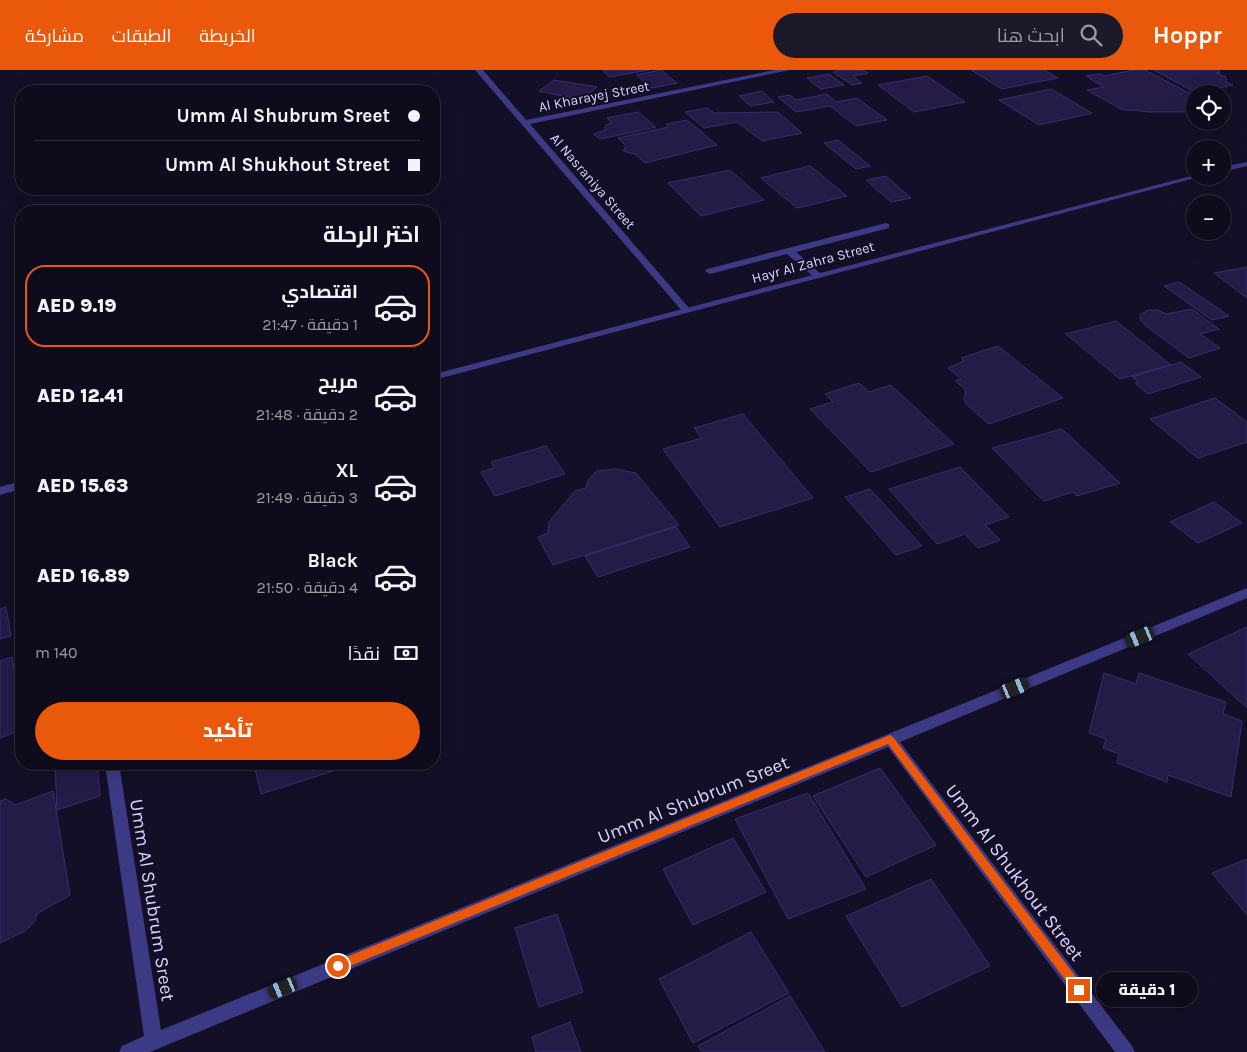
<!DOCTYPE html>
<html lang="ar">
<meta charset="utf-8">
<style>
body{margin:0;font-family:Karla,Cairo,sans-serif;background:#1c1929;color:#f1f3f6;direction:rtl;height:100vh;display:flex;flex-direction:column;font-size:19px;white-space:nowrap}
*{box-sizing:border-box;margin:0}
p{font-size:16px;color:#9b9ba3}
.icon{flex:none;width:28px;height:28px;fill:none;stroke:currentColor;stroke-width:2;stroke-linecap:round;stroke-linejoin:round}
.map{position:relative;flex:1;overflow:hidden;direction:ltr}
.details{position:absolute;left:15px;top:135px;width:425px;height:565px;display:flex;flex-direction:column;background:#0e0b1c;border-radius:20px;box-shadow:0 5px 20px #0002,0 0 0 1px #2e2b3b;direction:rtl}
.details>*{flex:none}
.top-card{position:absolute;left:15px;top:15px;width:425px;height:110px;border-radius:20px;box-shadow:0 5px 20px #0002,0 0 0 1px #2e2b3b;direction:rtl;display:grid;align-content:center;height:110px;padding:0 20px;background:#0e0b1c}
.controls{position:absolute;left:1186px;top:15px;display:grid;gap:10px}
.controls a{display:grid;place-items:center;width:45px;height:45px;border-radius:50%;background:#0e0b1c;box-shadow:0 5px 20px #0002,0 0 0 1px #2e2b3b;font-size:25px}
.end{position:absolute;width:22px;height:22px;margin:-11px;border:6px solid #ea580c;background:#fff;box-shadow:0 0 0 2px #fff}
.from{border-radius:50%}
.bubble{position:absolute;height:35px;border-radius:18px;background:#0e0b1c;box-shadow:0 5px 20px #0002,0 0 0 1px #2e2b3b;font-size:16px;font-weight:800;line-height:35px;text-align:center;direction:rtl}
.car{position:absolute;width:15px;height:30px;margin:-15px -8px;border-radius:6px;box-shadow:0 0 4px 1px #0007;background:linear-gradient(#222 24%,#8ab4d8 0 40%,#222 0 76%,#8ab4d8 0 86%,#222 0)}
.top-card b{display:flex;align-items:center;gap:18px;height:48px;font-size:19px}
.top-card b+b{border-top:1px solid #2e2b3b}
.top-card i{width:12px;height:12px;background:#f1f3f6}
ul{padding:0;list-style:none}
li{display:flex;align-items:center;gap:15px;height:82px;margin:0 10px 8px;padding:0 10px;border:2px solid transparent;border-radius:20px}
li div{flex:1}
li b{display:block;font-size:19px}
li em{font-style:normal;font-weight:800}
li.current{border-color:#ea580c}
li>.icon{width:45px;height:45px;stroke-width:1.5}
h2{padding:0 20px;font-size:22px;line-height:60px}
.pay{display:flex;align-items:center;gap:12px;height:55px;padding:0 20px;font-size:19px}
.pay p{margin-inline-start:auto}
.cta{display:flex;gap:10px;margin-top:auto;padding:10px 20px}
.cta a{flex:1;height:58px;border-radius:30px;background:#ea580c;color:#fff;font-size:20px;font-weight:800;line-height:58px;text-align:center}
header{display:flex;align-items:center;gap:30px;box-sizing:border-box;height:70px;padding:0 25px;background:#ea580c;color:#fff}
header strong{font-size:24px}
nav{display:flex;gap:28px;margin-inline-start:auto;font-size:18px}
.search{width:350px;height:45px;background:#1c1929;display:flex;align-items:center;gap:12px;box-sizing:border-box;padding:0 18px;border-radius:28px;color:#9b9ba3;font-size:19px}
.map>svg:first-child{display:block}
</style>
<header>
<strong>Hoppr</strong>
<div class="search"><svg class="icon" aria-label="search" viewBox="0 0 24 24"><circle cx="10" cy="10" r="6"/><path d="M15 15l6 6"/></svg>ابحث هنا</div>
<nav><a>الخريطة</a><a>الطبقات</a><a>مشاركة</a></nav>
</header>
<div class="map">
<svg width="1247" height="982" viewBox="0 0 1247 982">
<rect width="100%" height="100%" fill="#130f26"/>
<g fill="#241b47" stroke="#3b2d73">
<polygon points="603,0 649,0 609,7"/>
<polygon points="661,0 677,13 652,18 636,5"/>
<polygon points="841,0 863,0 868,3 853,6 862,13 852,15 833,2"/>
<polygon points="971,0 1044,0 1058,8 1002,19"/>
<polygon points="1134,0 1145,0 1195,26 1195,42 1150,42 1121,39 1087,20 1104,17 1086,6 1100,4 1104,6"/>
<polygon points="1154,0 1217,0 1221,2 1216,3 1226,7 1226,12 1233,15 1196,23"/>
<polygon points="829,4 844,15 821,19 807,8"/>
<polygon points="927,6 965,32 914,42 878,15"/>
<polygon points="554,10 597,17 582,30 539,21"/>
<polygon points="1051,19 1092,43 1039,55 999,30"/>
<polygon points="762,21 774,32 751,36 739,26"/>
<polygon points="827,24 836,32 857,28 887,50 856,56 830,36 796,42 778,27 790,25 796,30"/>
<polygon points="708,38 714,43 778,42 802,63 762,71 737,52 704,58 685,42"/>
<polygon points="638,42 656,57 601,69 593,64 605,60 606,55 612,53 607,48"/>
<polygon points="687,50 717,75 645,93 635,84 623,81 626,76 618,68 669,57 666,54"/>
<polygon points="838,70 870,96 856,99 824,73"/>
<polygon points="810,96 847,126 797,138 761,108"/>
<polygon points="730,100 764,130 701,146 668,113"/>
<polygon points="886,106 911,128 891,132 866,110"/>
<polygon points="1247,197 1247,228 1214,203"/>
<polygon points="1179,212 1229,246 1212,250 1164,216"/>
<polygon points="1192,239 1219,259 1200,264 1220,278 1189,288 1145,255 1140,249 1141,244 1149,240 1158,240 1166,244"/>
<polygon points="1116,251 1171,295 1120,309 1066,264"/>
<polygon points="998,276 1063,328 989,354 967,335 964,329 966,320 955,311 961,309 948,298 964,291 961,288"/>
<polygon points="1181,292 1201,307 1148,324 1135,313 1139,312 1132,307"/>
<polygon points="859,313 869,322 891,315 954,374 871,402 810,339 833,332 825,324"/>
<polygon points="1215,328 1247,352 1247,372 1198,388 1150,349"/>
<polygon points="743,344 813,428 720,457 663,379 702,368 694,358"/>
<polygon points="1062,359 1120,413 1077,426 1073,422 1044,431 992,378"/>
<polygon points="546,376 565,404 495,426 481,402 494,398 491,392"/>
<polygon points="960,397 1009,447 985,455 1000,470 978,478 965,464 937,474 889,419"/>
<polygon points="615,399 636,403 679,455 553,495 538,467 548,463 549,452 575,421 586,418 588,410 597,401"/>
<polygon points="870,419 922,476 896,485 845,427"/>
<polygon points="1214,432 1242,453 1198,473 1170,452"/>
<polygon points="676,457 690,477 598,507 585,486"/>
<polygon points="6,537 11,566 0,569 0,539"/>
<polygon points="1247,557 1247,638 1188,584"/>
<polygon points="12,587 15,605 21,605 21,640 17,642 21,660 0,668 0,591"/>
<polygon points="1104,603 1136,614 1139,603 1226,632 1223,644 1242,651 1231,727 1168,705 1167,712 1117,693 1119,684 1103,678 1106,669 1089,663"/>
<polygon points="55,694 97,694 100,726 57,740"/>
<polygon points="254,694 355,694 261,724"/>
<polygon points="880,698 936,775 866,807 813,726"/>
<polygon points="53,721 70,825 38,843 34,852 25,861 0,873 0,731 6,729 15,735"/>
<polygon points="808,723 866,819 788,849 735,749"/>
<polygon points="733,768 766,822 693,855 663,799"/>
<polygon points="1247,789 1247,845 1212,803"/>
<polygon points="931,809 990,896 902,937 846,846"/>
<polygon points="557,844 583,922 539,937 515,858"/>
<polygon points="751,862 789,923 693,973 659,909"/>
<polygon points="790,926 825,982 702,982 698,976"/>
<polygon points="570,952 581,982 536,982 532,967"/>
</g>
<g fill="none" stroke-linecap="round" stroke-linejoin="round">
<polygon fill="#3d3a85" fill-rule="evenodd" points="886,153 889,154 889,158 796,182 821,204 821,208 815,208 787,184 710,204 705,201 707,199"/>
<g fill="#3d3a85" fill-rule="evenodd">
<polygon points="475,0 483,0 526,50 775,0 790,0 530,54 689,238 689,242 683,242"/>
<polygon points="1247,518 1247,528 900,672 1132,976 1135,982 1115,982 888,677 150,982 119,982 122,976 144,966 105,694 119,694 161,960"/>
</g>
<g fill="#3d3a85" fill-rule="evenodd">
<polygon points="1247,92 1247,96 1222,102 1222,97"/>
<polygon points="1195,105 1195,106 1203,106 434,310 434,304"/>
<polygon points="21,411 21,419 0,425 0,417"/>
</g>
</g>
<polygon fill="#ea580c" points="890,665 893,667 1083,916 1083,923 1075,923 888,674 338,901 333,896 334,892"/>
<g text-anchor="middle" stroke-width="4" stroke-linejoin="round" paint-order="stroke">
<g font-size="14" fill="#d9d4ff" stroke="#130f26">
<text transform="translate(594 26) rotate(-11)" y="5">Al Kharayej Street</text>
<text transform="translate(593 111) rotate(49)" y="5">Al Nasraniya Street</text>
<text transform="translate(813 192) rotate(-15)" y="5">Hayr Al Zahra Street</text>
</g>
<g font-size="19" fill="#d9d4ff" stroke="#130f26">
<text transform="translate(693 729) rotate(-22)" y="7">Umm Al Shubrum Sreet</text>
<text transform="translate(1015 802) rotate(53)" y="7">Umm Al Shukhout Street</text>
<text transform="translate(153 830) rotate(81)" y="7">Umm Al Shubrum Sreet</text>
</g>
</g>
</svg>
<div class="controls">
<a><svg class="icon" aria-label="locate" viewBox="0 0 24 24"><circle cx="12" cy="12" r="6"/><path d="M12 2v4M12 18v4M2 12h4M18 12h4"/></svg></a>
<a>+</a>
<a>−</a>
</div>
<i class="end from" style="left:338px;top:896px"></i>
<i class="end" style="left:1079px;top:920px"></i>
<div class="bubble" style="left:1096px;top:902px;width:102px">1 دقيقة</div>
<i class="car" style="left:1140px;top:567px;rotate:248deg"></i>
<i class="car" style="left:1015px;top:618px;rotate:68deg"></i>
<i class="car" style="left:283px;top:918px;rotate:248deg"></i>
<div class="top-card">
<b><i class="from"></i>Umm Al Shubrum Sreet</b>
<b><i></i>Umm Al Shukhout Street</b>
</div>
<section class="details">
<h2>اختر الرحلة</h2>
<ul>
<li class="current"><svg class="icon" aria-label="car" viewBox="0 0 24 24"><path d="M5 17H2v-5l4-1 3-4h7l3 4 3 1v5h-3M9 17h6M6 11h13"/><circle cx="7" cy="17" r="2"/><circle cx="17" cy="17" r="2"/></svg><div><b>اقتصادي</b><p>1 دقيقة · 21:47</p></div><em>AED 9.19</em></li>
<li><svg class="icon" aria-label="car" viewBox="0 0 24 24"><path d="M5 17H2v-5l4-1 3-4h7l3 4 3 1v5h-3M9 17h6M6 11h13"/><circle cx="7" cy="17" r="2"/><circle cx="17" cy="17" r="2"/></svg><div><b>مريح</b><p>2 دقيقة · 21:48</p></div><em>AED 12.41</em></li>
<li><svg class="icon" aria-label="car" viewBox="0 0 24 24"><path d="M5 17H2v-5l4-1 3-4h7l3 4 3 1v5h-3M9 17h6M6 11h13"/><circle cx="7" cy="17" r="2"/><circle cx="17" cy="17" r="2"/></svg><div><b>XL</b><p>3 دقيقة · 21:49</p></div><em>AED 15.63</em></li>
<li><svg class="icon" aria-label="car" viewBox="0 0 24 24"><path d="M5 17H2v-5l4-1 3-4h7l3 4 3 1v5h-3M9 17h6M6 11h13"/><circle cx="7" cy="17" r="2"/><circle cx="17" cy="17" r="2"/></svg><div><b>Black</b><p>4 دقيقة · 21:50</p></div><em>AED 16.89</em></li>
</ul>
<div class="pay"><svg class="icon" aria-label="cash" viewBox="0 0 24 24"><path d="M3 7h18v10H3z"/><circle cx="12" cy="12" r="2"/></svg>نقدًا<p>140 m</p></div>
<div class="cta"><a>تأكيد</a></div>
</section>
</div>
